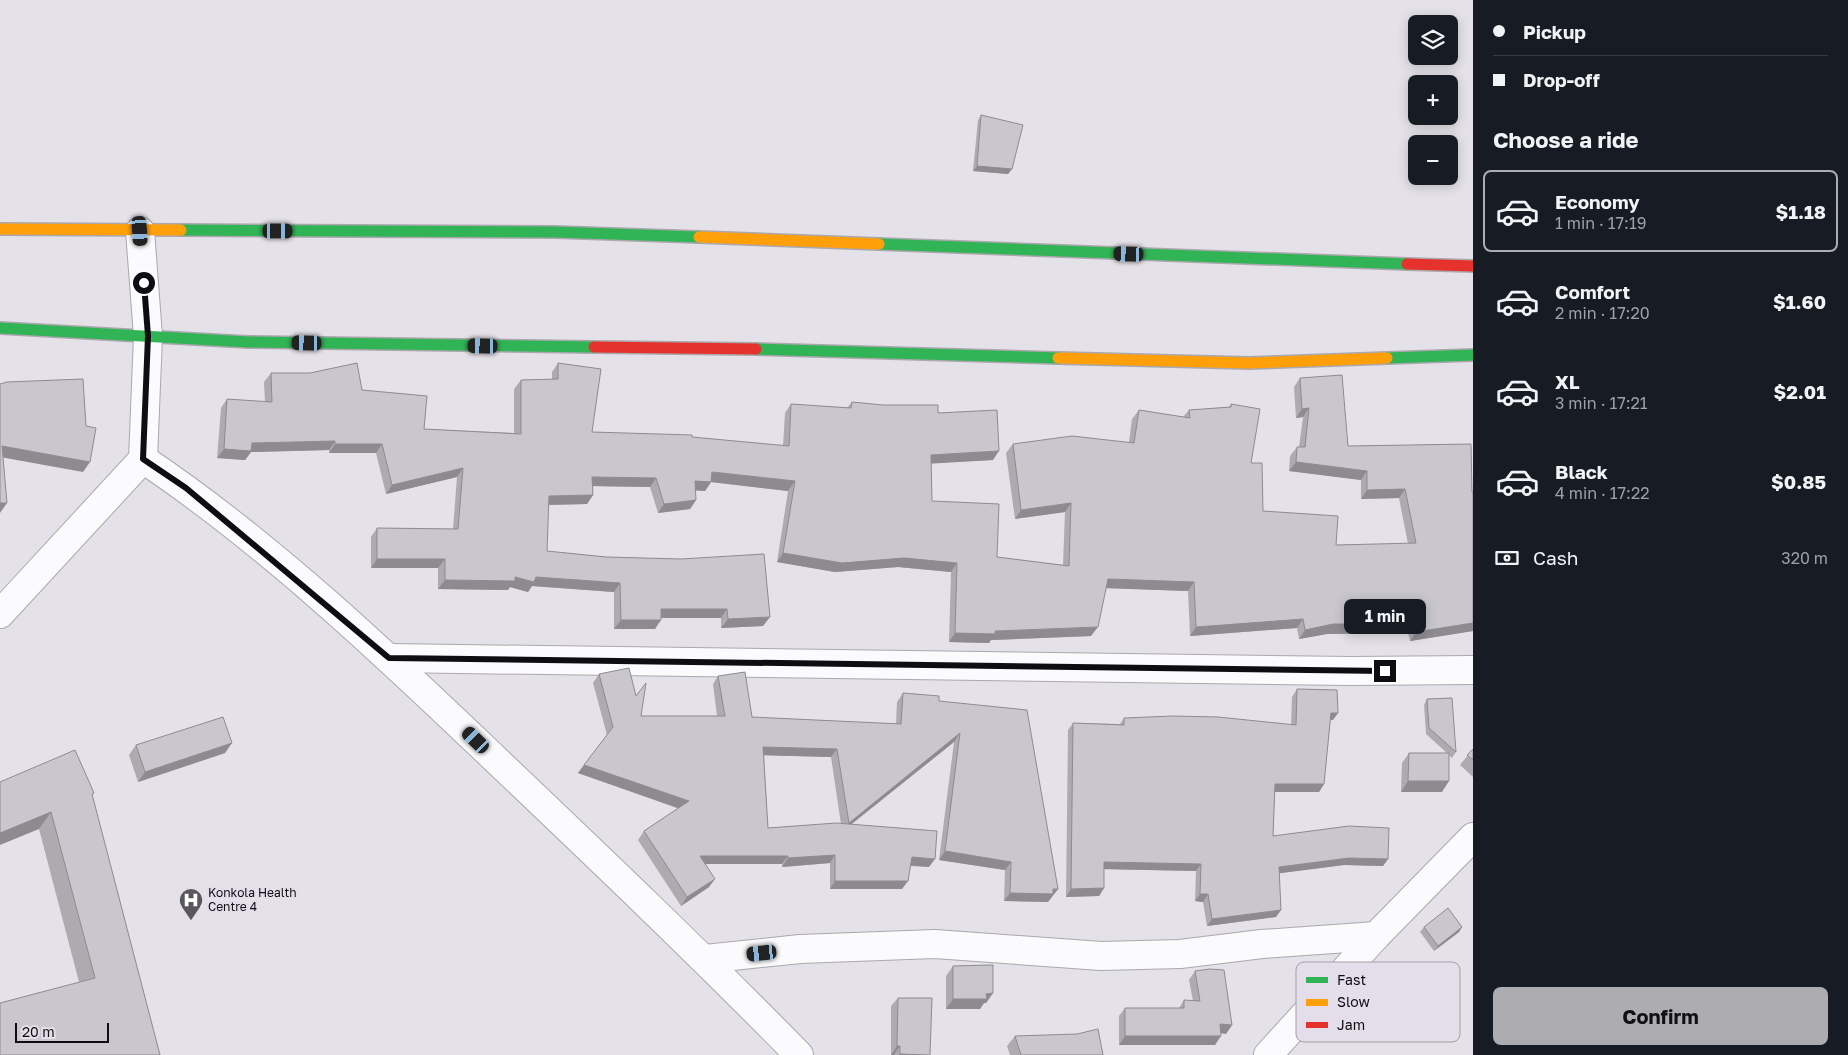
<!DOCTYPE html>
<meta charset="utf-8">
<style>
body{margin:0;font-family:"Golos Text",sans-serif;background:#20242c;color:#f1f3f6;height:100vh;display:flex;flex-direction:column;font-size:19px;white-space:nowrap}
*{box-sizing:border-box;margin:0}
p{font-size:16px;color:#9ea1a6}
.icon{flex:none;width:28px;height:28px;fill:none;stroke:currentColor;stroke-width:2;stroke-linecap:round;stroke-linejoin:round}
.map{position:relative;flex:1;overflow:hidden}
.sheet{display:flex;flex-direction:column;background:#171b24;width:375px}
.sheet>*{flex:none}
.hud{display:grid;align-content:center;height:110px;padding:0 20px;background:#171b24}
.tools{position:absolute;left:1408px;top:15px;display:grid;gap:10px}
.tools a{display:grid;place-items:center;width:50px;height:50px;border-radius:8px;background:#171b24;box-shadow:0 2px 12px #0003;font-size:25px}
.scale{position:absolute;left:15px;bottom:12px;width:94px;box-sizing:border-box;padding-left:5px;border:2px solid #0f0d11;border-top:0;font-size:14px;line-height:18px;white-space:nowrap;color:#0f0d11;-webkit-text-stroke:4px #e4deeb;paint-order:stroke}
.end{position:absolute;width:22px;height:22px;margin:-11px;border:6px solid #0f0d11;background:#fff;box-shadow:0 0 0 2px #fff}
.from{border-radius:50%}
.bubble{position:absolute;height:35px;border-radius:8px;background:#171b24;box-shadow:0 2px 12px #0003;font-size:16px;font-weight:700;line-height:35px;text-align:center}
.car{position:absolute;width:15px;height:30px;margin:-15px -8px;border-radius:6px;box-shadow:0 0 4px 1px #0007;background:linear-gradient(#222 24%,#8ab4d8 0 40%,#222 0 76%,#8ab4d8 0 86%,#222 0)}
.hud b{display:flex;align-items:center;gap:18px;height:48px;font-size:19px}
.hud b+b{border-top:1px solid #363941}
.hud i{width:12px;height:12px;background:#f1f3f6}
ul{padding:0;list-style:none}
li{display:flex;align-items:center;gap:15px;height:82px;margin:0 10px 8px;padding:0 10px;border:2px solid transparent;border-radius:8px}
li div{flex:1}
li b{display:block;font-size:19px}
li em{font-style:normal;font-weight:700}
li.active{border-color:#adadb1}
li>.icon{width:45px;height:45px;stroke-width:1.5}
h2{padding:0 20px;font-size:22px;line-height:60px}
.pay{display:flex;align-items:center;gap:12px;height:55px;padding:0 20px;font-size:19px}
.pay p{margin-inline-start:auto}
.primary-button{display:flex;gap:10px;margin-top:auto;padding:10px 20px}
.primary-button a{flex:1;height:58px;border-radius:8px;background:#adadb1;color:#111;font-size:20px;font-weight:700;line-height:58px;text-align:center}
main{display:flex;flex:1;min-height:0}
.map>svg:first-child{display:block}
</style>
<main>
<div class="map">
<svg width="1473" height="1055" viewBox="0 0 1473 1055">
<rect width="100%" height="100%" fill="#e4e1e8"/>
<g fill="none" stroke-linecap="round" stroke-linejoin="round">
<g stroke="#aaa8ad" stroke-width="30">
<g id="street">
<path d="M143,459C268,543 384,653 492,756C596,855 699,953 799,1055"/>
<polyline points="0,614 143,459 148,336 140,231"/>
<polyline points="389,658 1350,671 1473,670"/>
<polyline points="705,959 800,949 935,944 1101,956 1180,954 1262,944 1376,936"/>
<polyline points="1268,1055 1376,936 1473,837"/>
</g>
</g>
<g stroke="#aaa8ad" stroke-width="14">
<g id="fast">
<polyline points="181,230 555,232 699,237"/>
<polyline points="879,244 1407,264"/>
<polyline points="0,328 248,342 594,347"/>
<polyline points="756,349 1058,358"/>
<polyline points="1387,358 1473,355"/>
</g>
</g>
<g stroke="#aaa8ad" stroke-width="14">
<g id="slow">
<polyline points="0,229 181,230"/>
<polyline points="699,237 879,244"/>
<polyline points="1058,358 1249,363 1387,358"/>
</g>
</g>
<g stroke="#aaa8ad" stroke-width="14">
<g id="jam">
<polyline points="1407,264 1473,266"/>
<polyline points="594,347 756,349"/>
</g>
</g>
<use href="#street" stroke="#fbfafc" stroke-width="28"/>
<use href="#fast" stroke="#30b455" stroke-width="11"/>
<use href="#slow" stroke="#ff9f0a" stroke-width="11"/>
<use href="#jam" stroke="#e5322d" stroke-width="11"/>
</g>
<g fill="#adabb0" fill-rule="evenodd">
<polygon points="981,115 1012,169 1008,174 973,171 978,120"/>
<polygon points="558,363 592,432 692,437 783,446 785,413 791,404 847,408 852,402 938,413 993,460 931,463 932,501 997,557 1063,565 1065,512 1015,519 1006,453 1013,444 1129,442 1132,419 1139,410 1183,417 1189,410 1229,407 1231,404 1251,463 1263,511 1336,545 1408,544 1399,498 1361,499 1361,480 1289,471 1290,456 1297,447 1299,447 1303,417 1296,418 1294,387 1300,378 1348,446 1471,444 1473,631 1410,641 1408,633 1327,634 1299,639 1297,628 1190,636 1188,591 1106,588 1091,636 991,640 989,643 949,642 951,572 898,567 835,572 777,562 788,491 711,482 705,491 696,490 696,500 690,509 658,513 650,487 593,486 593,495 587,504 548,505 547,551 606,557 681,559 763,626 721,628 721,618 661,618 655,629 614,629 614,592 532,586 528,592 510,587 508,590 438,589 438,568 371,568 371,537 377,528 453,529 457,477 386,494 376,453 329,453 329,450 251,452 245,460 217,458 221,408 227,399 265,402 264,382 271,373 362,390 424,429 514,433 514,389 521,380 552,379 552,372"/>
<path d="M599,674L636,696L641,716H717L713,684L718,676L752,717L896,724L897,702L903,693L939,701L1058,889L1048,902L1004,901L1005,870L939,860L954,742L851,824L929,867L911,866L902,889H830V863L782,867V864H705L709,887L681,906L638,840L644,831L679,808L578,773L607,735L593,683ZM764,755L831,757L841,824L768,828Z"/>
<polygon points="1297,689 1333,720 1330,720 1324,784 1319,792 1275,792 1273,836 1388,859 1383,866 1344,865 1279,873 1281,910 1276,917 1207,926 1203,902 1195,901 1196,871 1104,869 1104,888 1099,896 1066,897 1068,730 1073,723 1120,724 1124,718 1291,725 1292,697"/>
<polygon points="1427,699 1456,752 1452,758 1449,755 1442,792 1401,792 1402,763 1409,753 1447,753 1426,734 1424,705"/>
<polygon points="136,745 225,753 138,782 129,755"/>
<polygon points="1473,749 1473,777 1460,765"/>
<polygon points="0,782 94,793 92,795 160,1055 79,982 39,829"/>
<polygon points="1424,927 1462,927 1459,932 1434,951 1420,932"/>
<polygon points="953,966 993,993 986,1003 984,1003 980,1009 946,1009 946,976"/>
<polygon points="1195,971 1232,1025 1226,1034 1221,1033 1215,1045 1119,1045 1119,1016 1125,1008 1179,1008 1184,1000 1193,1001 1189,980"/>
<polygon points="1434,993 1430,998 1401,1027 1384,1010 1388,1005"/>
<polygon points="898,998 930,1055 891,1055 891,1006"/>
<polygon points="1015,1036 1103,1055 1010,1055 1007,1046"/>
</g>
<g fill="#8d8b90">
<polygon points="977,166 1012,169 1008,174 973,171"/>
<polygon points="1309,408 1303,417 1296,418 1302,409"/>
<polygon points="335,441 329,450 251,452 245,460 217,458 224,449 252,443"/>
<polygon points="335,444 382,444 376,453 329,453"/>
<polygon points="2,446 90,462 83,472 0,457"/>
<polygon points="999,451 993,460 925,464 931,455"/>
<polygon points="1296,462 1367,471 1361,480 1289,471"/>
<polygon points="463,468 457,477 386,494 392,485"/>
<polygon points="712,472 795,481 788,491 711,482 705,491 688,490 695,481"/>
<polygon points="592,477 656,478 650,487 586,486"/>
<polygon points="1405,489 1399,498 1361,499 1367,490"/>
<polygon points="593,495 587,504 542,505 549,496"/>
<polygon points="696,500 690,509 658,513 664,504"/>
<polygon points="0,503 7,503 0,513"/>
<polygon points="1071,503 1065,512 1015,519 1021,510"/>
<polygon points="783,553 904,558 957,563 951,572 898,567 835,572 777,562"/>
<polygon points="377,559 445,559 438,568 371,568"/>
<polygon points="515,577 536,577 620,583 614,592 532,586 528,592 510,587 508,590 438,589 445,580"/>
<polygon points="1108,579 1194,582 1188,591 1102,588"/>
<polygon points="661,609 727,609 721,618 654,618"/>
<polygon points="770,617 763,626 721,628 728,619"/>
<polygon points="1303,619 1297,628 1190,636 1196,627"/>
<polygon points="621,620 661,620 655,629 614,629"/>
<polygon points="1473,623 1473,631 1410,641 1416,632"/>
<polygon points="1333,624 1415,624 1408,633 1327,634 1299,639 1305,630"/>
<polygon points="1098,627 1091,636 991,640 989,643 949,642 955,633"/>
<polygon points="1331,713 1338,713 1333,720 1326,720"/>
<polygon points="960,733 954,742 843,831 849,823"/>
<polygon points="232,743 225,753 138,782 145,772"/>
<polygon points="763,747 837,749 831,757 757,755"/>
<polygon points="584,765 689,801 683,810 578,773"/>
<polygon points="1408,781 1449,781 1442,792 1401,792"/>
<polygon points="1275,784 1324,784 1319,792 1270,792"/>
<polygon points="51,812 39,829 0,845 0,833"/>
<polygon points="945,851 1011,862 1005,870 939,860"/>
<polygon points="835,855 830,863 782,867 788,858"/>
<polygon points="700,856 788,856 782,864 694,864"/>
<polygon points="912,857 935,859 929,867 906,865"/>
<polygon points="1349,858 1388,859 1383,866 1344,865 1274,874 1279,867"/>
<polygon points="1104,862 1201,864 1196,871 1099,869"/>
<polygon points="715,879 709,887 681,906 687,897"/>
<polygon points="835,881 908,881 902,889 830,889"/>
<polygon points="1104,888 1099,896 1066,897 1071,889"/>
<polygon points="1058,889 1048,902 1004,901 1010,893"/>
<polygon points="1200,894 1208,894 1203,902 1195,901"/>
<polygon points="1281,910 1276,917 1207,926 1212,919"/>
<polygon points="1462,927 1459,932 1434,951 1438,946"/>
<polygon points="993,993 986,1003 984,1003 980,1009 946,1009 953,999"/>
<polygon points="1434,993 1430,998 1401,1027 1405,1022"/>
<polygon points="1220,1024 1232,1025 1226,1034 1214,1032"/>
<polygon points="1125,1036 1221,1036 1215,1045 1119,1045"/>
<polygon points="897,1046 900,1046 894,1055 891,1055"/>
<polygon points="900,1054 930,1055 899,1055"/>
</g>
<g fill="#c9c7cd" stroke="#8d8b90">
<polygon points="981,115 1023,125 1012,169 977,166"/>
<polygon points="357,363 362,390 427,396 424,429 521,434 521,380 558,379 558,363 601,369 592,432 692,435 692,437 789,446 791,404 851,408 852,402 883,405 938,405 938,413 997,410 999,451 931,455 932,501 999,504 997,557 1069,566 1071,503 1021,510 1013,444 1072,436 1134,443 1139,410 1190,418 1189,410 1231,407 1231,404 1260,409 1251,463 1262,463 1263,511 1338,516 1336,545 1416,543 1405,489 1367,490 1367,471 1296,462 1297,447 1305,447 1309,408 1302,409 1300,378 1342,375 1348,446 1471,444 1472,492 1473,492 1473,623 1416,632 1415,624 1333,624 1305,630 1303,619 1196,627 1194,582 1108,579 1098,627 995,631 995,634 955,633 957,563 904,558 842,563 783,553 795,481 712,472 711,482 695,481 696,500 664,504 656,478 592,477 593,495 549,496 547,551 606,557 681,559 764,554 770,617 728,619 727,609 661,609 661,620 621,620 620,583 536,577 534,582 515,577 515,581 445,580 445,559 377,559 377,528 458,529 463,468 392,485 382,444 335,444 335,441 252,443 251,451 224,449 227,399 272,402 271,373 310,373"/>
<polygon points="83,379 86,426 96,428 90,462 2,446 7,503 0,503 0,384 7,382"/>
<polygon points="629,668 636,696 646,683 641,716 725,716 718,676 745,672 752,717 901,724 903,693 939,696 939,701 1027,710 1058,889 1053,889 1053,894 1010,893 1011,862 945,851 960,733 849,823 837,749 763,747 768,828 836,823 937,831 935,859 912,857 908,881 835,881 835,855 788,858 788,856 700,856 715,879 687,897 644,831 689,801 584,765 613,727 599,674"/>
<polygon points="1297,689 1337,690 1338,713 1331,713 1324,784 1275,784 1273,836 1349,826 1389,828 1388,859 1349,858 1279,867 1281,910 1212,919 1208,894 1200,894 1201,864 1104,862 1104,888 1071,889 1073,723 1124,725 1124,718 1173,716 1218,717 1296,725"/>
<polygon points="1452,698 1456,752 1429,728 1427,699"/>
<polygon points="223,717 232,743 145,772 136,745"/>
<polygon points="1473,749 1473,760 1467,755"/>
<polygon points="75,750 94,793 92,794 160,1055 0,1055 0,1003 95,978 51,812 0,833 0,782"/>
<polygon points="1409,753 1449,753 1449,781 1408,781"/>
<polygon points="1448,908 1462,927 1438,946 1424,927"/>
<polygon points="993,965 993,993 986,994 987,999 953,999 953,966"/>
<polygon points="1210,969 1224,970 1232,1025 1220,1024 1221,1036 1125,1036 1125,1008 1184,1008 1184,1000 1200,1001 1195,971"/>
<polygon points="898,998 932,998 930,1055 900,1054 900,1046 897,1046"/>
<polygon points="1098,1029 1103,1055 1021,1055 1015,1036 1077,1034"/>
</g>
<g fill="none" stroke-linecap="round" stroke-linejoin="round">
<polyline stroke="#0f0d11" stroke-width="6" points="144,283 148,336 143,459 186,488 389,658 1385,671"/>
</g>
<defs>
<g id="hospital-pin" transform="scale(1.25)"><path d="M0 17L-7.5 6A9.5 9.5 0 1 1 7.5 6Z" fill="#5a575c" stroke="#e4deeb"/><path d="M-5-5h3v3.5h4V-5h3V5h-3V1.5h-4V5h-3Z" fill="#fff"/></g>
</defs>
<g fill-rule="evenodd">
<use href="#hospital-pin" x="191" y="900"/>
</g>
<g text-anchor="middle" stroke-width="4" stroke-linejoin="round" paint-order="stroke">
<g font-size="12" fill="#0f0d11" stroke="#e4deeb" text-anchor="start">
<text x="208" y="897">Konkola Health<tspan x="208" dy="14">Centre 4</tspan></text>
</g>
</g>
<rect x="1296" y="962" width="164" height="80" rx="8" fill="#e4deeb" stroke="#a49faa" stroke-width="1"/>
<rect x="1306" y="977" width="22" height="6" fill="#30b455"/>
<rect x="1306" y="999" width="22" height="7" fill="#ff9f0a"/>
<rect x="1306" y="1022" width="22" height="6" fill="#e5322d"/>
<g font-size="14" fill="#0f0d11">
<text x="1337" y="985">Fast</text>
<text x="1337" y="1007">Slow</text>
<text x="1337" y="1030">Jam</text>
</g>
</svg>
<div class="tools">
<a><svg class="icon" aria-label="layers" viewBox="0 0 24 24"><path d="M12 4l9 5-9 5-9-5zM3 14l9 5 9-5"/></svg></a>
<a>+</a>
<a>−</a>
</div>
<div class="scale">20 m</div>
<i class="end from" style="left:144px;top:283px"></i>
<i class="end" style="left:1385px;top:671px"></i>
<div class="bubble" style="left:1344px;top:599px;width:82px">1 min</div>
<i class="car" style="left:140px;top:231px;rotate:176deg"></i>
<i class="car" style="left:278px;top:231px;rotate:90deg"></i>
<i class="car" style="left:1129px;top:254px;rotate:272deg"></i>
<i class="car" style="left:307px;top:343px;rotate:271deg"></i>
<i class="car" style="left:483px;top:346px;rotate:271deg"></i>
<i class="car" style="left:476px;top:740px;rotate:314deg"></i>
<i class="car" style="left:762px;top:953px;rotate:264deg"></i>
</div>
<section class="sheet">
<div class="hud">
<b><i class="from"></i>Pickup</b>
<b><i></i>Drop-off</b>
</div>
<h2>Choose a ride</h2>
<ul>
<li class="active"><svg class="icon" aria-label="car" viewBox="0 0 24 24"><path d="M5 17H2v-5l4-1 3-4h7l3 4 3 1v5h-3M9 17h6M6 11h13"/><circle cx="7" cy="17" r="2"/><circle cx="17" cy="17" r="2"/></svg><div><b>Economy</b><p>1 min · 17:19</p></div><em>$1.18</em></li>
<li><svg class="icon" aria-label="car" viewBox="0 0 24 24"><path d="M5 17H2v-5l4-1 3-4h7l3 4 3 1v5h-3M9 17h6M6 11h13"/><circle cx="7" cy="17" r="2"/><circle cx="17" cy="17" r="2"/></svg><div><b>Comfort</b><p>2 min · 17:20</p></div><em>$1.60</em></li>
<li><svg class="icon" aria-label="car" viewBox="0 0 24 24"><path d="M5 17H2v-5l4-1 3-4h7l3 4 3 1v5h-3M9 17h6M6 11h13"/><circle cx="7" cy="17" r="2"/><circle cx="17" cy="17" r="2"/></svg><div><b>XL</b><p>3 min · 17:21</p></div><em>$2.01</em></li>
<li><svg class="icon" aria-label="car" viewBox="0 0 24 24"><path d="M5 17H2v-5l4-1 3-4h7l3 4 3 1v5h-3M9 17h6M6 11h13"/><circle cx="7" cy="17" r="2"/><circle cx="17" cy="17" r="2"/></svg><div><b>Black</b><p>4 min · 17:22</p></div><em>$0.85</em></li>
</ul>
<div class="pay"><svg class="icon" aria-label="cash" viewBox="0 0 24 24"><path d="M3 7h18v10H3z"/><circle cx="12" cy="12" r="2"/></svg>Cash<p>320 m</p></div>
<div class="primary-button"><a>Confirm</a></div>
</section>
</main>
